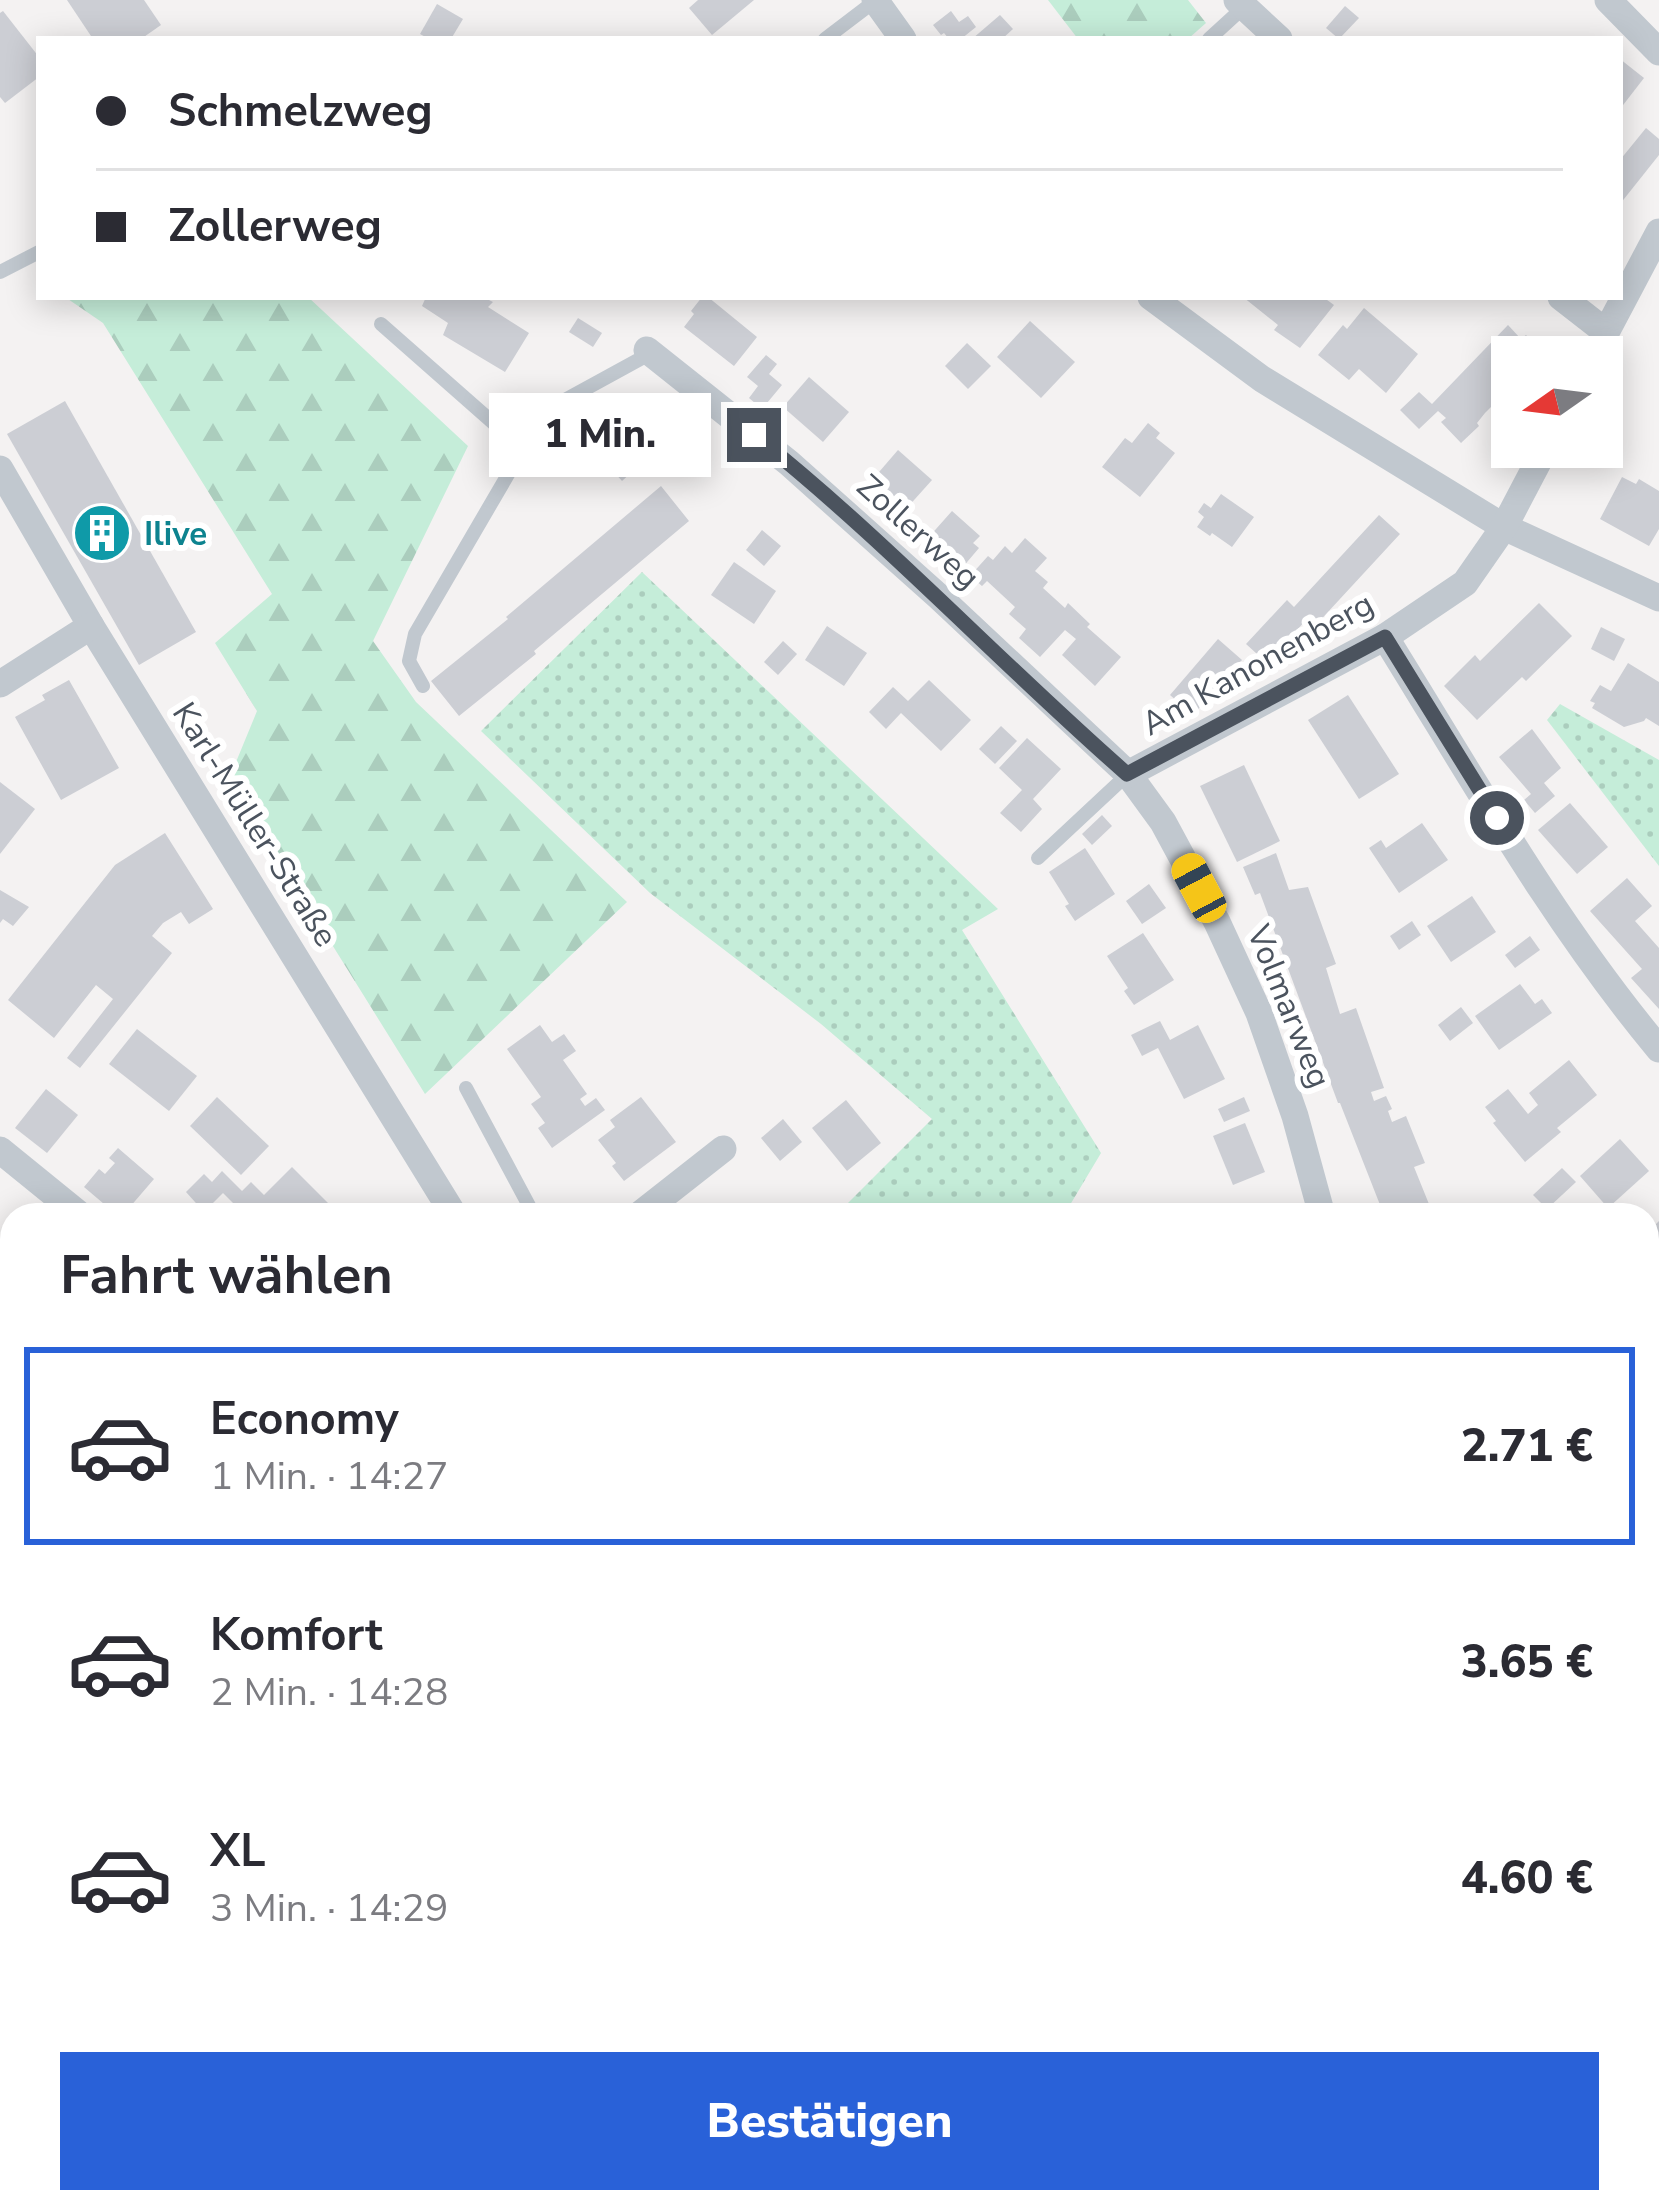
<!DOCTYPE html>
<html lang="de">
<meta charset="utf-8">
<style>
body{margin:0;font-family:"Nunito Sans",sans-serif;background:#f7f7f7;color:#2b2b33;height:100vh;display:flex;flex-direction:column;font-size:45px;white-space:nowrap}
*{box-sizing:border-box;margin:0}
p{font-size:39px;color:#7c7c81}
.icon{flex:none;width:66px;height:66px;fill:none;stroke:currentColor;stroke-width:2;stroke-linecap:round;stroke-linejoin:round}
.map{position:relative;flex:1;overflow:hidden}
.sheet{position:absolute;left:0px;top:1203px;width:1659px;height:1011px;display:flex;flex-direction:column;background:#fff;border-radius:36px 36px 0 0;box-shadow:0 6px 30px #0003}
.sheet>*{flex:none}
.guide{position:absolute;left:36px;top:36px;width:1587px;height:264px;border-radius:0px;box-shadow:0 6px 30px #0003;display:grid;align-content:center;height:264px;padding:0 60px;background:#fff}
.needle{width:78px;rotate:256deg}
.controls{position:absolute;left:1491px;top:336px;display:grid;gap:24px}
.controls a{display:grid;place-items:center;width:132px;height:132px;border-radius:0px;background:#fff;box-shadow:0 6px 30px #0003;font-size:60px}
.end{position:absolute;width:54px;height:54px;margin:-27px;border:15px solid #4b535e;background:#fff;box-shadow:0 0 0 6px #fff}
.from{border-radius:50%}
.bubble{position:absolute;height:84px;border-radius:0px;background:#fff;box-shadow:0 6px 30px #0003;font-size:39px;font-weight:800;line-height:84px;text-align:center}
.car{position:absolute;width:36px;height:72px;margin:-36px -18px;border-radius:15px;box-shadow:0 0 9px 3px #0007;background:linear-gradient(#f5c518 24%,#345 0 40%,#f5c518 0 76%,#345 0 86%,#f5c518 0)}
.guide b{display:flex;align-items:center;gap:42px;height:114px;font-size:45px}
.guide b+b{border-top:3px solid #e1e1e2}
.guide i{width:30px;height:30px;background:#2b2b33}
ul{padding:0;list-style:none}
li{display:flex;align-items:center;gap:36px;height:198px;margin:0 24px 18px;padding:0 36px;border:6px solid transparent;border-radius:0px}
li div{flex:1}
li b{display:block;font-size:45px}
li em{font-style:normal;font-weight:800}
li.current{border-color:#2961d8}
li>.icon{width:108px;height:108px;stroke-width:1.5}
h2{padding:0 60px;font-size:54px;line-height:144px}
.cta{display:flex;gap:24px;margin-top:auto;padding:24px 60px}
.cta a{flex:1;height:138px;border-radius:0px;background:#2961d8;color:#fff;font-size:48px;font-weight:800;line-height:138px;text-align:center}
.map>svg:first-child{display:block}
</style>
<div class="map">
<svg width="1659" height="2212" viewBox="0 0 1659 2212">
<defs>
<pattern id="forest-firs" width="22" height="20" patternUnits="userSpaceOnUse" patternTransform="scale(3)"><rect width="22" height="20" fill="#c5edd9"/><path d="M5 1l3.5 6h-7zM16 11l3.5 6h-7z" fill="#abcdbd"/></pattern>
<pattern id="park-dots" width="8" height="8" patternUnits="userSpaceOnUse" patternTransform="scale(3)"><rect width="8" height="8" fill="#c5edd9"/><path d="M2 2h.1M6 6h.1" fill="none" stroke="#abcdbd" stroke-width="1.8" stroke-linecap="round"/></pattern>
</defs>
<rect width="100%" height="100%" fill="#f4f2f2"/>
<g fill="url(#forest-firs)">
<polygon points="1048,0 1188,0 1206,23 1188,39 1078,39"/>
<polygon points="65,297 308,297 468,446 373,641 416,702 627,902 425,1094 229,779 257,711 215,643 272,594 103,323"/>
</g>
<g fill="url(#park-dots)">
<polygon points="642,572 998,909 962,930 1101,1153 1064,1215 836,1215 932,1119 821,1024 650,893 481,731"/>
<polygon points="1560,704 1659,760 1659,866 1547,720"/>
<polygon points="971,2202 1460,2202 1465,2212 976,2212"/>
</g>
<g fill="#ccced4">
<polygon points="67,0 144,0 161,25 141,39 93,39"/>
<polygon points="698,0 754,0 712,35 689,8"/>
<polygon points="437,4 463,19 451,39 429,39 420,34"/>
<polygon points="1345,6 1359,18 1339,39 1326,28"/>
<polygon points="3,11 39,57 39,77 5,103 0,97 0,13"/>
<polygon points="951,11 959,22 968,16 976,27 961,39 949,39 944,33 941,35 933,25"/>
<polygon points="1000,15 1013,29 1002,39 972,39"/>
<polygon points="1620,59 1644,78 1620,109"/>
<polygon points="1646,128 1659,139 1659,155 1620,204 1620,160"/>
<polygon points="426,297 483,297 493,302 488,307 529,333 505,372 443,335 448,323 422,306"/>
<polygon points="702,297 708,297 757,337 734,366 684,327 694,314 691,311"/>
<polygon points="1243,297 1323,297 1334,305 1300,348 1274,330 1278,325"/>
<polygon points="1364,308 1418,354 1386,393 1359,369 1349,380 1318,355 1343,325 1347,329"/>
<polygon points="578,318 602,333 593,347 569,332"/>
<polygon points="1030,321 1075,362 1041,398 997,357"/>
<polygon points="1508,325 1521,339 1526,335 1548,357 1512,357 1512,386 1485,413 1477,423 1479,426 1461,443 1441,422 1446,418 1438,411 1419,429 1400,410 1419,392 1432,404"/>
<polygon points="967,343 991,366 968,389 945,366"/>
<polygon points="766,355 777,364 769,374 782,385 762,409 749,398 758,386 747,377"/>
<polygon points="809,377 849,412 823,442 783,407"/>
<polygon points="674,393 694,415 684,424 700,441 673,466 657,449 622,481 603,460"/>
<polygon points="65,401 196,632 139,665 7,434"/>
<polygon points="1148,423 1160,433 1156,438 1175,453 1140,497 1102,467 1125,438 1132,443"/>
<polygon points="898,450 932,480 906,509 873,479"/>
<polygon points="1622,477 1636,484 1639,479 1659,491 1659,529 1649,546 1600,519"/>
<polygon points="661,486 689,521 534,651 536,654 459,716 431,681 508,619 506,617"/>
<polygon points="1221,494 1254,517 1232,547 1212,533 1210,536 1197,527 1204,517 1198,512 1204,503 1211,508"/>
<polygon points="952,511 980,536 973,543 979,548 962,568 928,538"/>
<polygon points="1379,515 1400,534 1315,626 1307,619 1267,663 1246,644 1287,600 1294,607"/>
<polygon points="762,530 781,546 764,566 746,550"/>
<polygon points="1025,538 1047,558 1035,571 1048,582 1043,588 1065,608 1068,603 1090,624 1087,627 1121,657 1095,686 1062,655 1076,639 1065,630 1040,657 1019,638 1026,629 1009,614 1015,607 987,581 982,586 970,576 988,556 993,560 1005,546 1012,553"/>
<polygon points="734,562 776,591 754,624 711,595"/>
<polygon points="1539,603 1572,636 1526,681 1522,677 1477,720 1444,686 1475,655 1480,661"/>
<polygon points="827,626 867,653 844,686 805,660"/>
<polygon points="1601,627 1625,639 1614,661 1591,649"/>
<polygon points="1218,639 1242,660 1193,715 1170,695"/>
<polygon points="783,641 797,654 778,675 764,662"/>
<polygon points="1628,663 1659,682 1659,726 1646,718 1644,721 1624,727 1592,708 1595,703 1590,701 1600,685 1611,691"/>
<polygon points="69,680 119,768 61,800 15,717 45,700 42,695"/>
<polygon points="929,680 971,720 941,751 901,713 886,729 869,712 893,687 908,701"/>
<polygon points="1348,695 1399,774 1359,799 1308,720"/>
<polygon points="1001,726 1017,741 995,764 979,749"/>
<polygon points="1532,729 1561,768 1544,783 1555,796 1535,813 1524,800 1531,794 1499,757"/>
<polygon points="1027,738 1061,769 1033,799 1042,809 1021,832 1000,813 1022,790 999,768"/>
<polygon points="1244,765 1280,841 1237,862 1200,786"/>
<polygon points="0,782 35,809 0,854"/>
<polygon points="1570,803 1608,847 1577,874 1538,830"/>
<polygon points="1102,815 1112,826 1092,845 1082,834"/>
<polygon points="1422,823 1448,860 1399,893 1369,848 1381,840 1386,848"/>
<polygon points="165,833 213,909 189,924 181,912 163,923 152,936 172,953 80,1068 67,1058 113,999 96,985 54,1038 8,1000 115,865"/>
<polygon points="1085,848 1115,894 1075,921 1065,906 1069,904 1049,872"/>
<polygon points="1276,853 1289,890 1308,887 1336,964 1326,968 1340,1014 1356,1008 1384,1088 1371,1092 1374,1101 1386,1096 1392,1109 1388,1111 1392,1122 1406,1116 1425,1163 1414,1167 1433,1214 1384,1215 1340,1103 1338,1103 1260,893 1255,895 1243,867"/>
<polygon points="1627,878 1652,906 1635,921 1659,948 1659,1009 1631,978 1642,969 1590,911"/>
<polygon points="1149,884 1166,908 1142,924 1126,901"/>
<polygon points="0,890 29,907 13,926 3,919 0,923"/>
<polygon points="1472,896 1496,932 1451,962 1427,926"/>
<polygon points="1412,921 1421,935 1399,950 1390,936"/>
<polygon points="1143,933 1174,980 1134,1005 1124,991 1128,988 1107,956"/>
<polygon points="1530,936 1540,950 1515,968 1505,955"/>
<polygon points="1520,984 1535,1004 1542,999 1552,1013 1499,1050 1475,1016"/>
<polygon points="1461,1007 1473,1023 1450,1041 1438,1025"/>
<polygon points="1160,1021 1170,1040 1198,1025 1225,1079 1184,1099 1158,1048 1142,1056 1131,1035"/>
<polygon points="540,1025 552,1042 564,1034 576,1051 563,1060 587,1094 580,1099 585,1106 596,1098 605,1110 552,1148 538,1128 545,1123 531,1104 541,1097 507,1049"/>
<polygon points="137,1029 197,1076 169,1111 109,1064"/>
<polygon points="1569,1060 1597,1095 1557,1128 1561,1132 1525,1162 1493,1123 1496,1121 1485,1107 1508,1089 1528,1114 1538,1105 1529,1093"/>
<polygon points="46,1089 78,1115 47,1153 15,1128"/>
<polygon points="217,1097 269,1146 241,1175 190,1126"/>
<polygon points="641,1097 676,1142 624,1181 612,1166 616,1163 598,1140 615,1127 610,1120"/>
<polygon points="1244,1097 1250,1111 1224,1122 1218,1109"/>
<polygon points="846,1100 881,1143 847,1171 812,1128"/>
<polygon points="783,1119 802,1142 780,1161 761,1138"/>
<polygon points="1245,1123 1265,1172 1233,1185 1213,1136"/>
<polygon points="1620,1139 1649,1171 1608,1208 1580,1176"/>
<polygon points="118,1148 154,1179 123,1215 117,1215 84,1187 99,1169 105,1174 115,1163 109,1158"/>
<polygon points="292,1167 340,1215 278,1215 269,1205 259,1215 245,1215 223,1193 204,1212 186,1192 204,1174 212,1182 222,1171 242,1191 251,1182 264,1195"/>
<polygon points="1562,1168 1576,1182 1547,1209 1533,1195"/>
<polygon points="1659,1221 1659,1273 1647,1261 1647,1233"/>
<polygon points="0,1361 12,1370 12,1437 0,1427"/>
<polygon points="1659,1390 1659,1451 1647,1458 1647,1406 1652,1402 1648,1397"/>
<polygon points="0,1564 12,1581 12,1656 0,1665"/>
<polygon points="1655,1667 1659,1673 1659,1716 1655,1711 1647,1717 1647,1673"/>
<polygon points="12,1917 12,1964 0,1966 0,1919"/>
<polygon points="12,2033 12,2069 0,2071 0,2035"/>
<polygon points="158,2202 214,2202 212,2212 156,2212"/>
<polygon points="239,2202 246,2202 252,2208 258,2202 272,2202 283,2212 230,2212"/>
<polygon points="295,2202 361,2202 352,2212 306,2212"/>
<polygon points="669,2202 680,2202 689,2212 699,2202 729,2202 738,2212 658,2212"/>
<polygon points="813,2202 881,2202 864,2212 819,2212"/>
<polygon points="1558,2202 1616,2202 1621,2212 1563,2212"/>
</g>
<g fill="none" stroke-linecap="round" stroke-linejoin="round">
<g stroke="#c1c8cf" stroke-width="14">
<polyline points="825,39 875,1"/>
<polyline points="1209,39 1244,7"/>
<polyline points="0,272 39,252"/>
<polyline points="381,324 523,449"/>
<polyline points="423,686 409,661 415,634 545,411 651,353"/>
<polyline points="1038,858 1128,774"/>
<polyline points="466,1088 534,1215"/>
<polyline points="0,2141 12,2142"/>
</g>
<g stroke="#c1c8cf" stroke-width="27">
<polyline points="875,0 903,39"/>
<polyline points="1237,0 1279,39"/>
<polyline points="1608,0 1659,52"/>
<polyline points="1151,297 1262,379 1504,527 1659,598"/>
<polyline points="1561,297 1606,332"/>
<polyline points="647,350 789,463 938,596 1128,774 1163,822 1217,922 1259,1013 1295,1116 1322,1215"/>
<polyline points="1593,357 1659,232"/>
<polyline points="0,469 91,626 454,1215"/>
<path d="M1385,637C1472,777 1553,922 1659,1049"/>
<polyline points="0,684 91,626"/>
<polyline points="1128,774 1385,637 1465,583 1504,527 1546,447"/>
<polyline points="0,1150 80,1215"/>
<polyline points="639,1215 723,1149"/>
<polyline points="1647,1332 1659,1323"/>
<polyline points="0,1715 12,1702"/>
<polyline points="1647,2077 1659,2108"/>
<polyline points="781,2202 788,2212"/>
<polyline points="624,2212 634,2202"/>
</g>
<g stroke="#c2c8d4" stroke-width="39">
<polyline points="0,1999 12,1997"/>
<polyline points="409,2202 419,2212"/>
</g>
</g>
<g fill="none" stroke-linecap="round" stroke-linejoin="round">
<path stroke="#4b535e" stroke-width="15" d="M754,435C886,540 1001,664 1127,774L1385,637L1497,818"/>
</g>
<defs>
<g id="building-disc" transform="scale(3)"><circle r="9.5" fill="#0f9aa8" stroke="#fff"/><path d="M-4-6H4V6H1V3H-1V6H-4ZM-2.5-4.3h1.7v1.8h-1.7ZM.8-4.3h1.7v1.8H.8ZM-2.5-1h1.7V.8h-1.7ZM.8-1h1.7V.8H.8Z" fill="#fff"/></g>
</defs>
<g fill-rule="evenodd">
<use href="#building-disc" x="102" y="533"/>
</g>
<g text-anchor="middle" stroke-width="12" stroke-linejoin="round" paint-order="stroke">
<g font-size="33" fill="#4b535e" stroke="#fff">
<text transform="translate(919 531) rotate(42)" y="12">Zollerweg</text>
<text transform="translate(1257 663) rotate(-29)" y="12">Am Kanonenberg</text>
<text transform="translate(256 824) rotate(58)" y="12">Karl-Müller-Straße</text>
<text transform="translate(1290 1006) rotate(68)" y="12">Volmarweg</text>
</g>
<g font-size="33" font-weight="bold" fill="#0d838f" stroke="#fff" text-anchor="start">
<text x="144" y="545">Ilive</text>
</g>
</g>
</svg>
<div class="controls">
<a><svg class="needle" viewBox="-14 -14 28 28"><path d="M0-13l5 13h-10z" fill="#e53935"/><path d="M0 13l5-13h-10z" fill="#7c7c81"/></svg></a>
</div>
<i class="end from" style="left:1497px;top:818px"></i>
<i class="end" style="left:754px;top:435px"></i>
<div class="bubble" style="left:489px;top:393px;width:222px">1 Min.</div>
<i class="car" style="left:1199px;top:888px;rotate:332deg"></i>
<div class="guide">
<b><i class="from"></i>Schmelzweg</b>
<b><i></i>Zollerweg</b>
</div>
<section class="sheet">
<h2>Fahrt wählen</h2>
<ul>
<li class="current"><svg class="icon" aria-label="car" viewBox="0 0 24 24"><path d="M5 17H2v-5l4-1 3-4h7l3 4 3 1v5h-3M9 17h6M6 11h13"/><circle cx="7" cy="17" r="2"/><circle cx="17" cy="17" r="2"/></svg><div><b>Economy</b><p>1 Min. · 14:27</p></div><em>2.71 €</em></li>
<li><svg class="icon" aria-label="car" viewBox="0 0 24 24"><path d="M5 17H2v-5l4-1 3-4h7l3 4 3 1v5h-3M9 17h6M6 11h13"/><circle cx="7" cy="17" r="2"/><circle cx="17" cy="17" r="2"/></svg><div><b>Komfort</b><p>2 Min. · 14:28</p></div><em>3.65 €</em></li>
<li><svg class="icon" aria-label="car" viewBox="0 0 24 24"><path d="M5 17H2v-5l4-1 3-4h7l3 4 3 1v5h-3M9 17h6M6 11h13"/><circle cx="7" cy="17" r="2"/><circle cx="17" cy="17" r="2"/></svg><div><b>XL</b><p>3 Min. · 14:29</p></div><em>4.60 €</em></li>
</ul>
<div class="cta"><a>Bestätigen</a></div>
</section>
</div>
